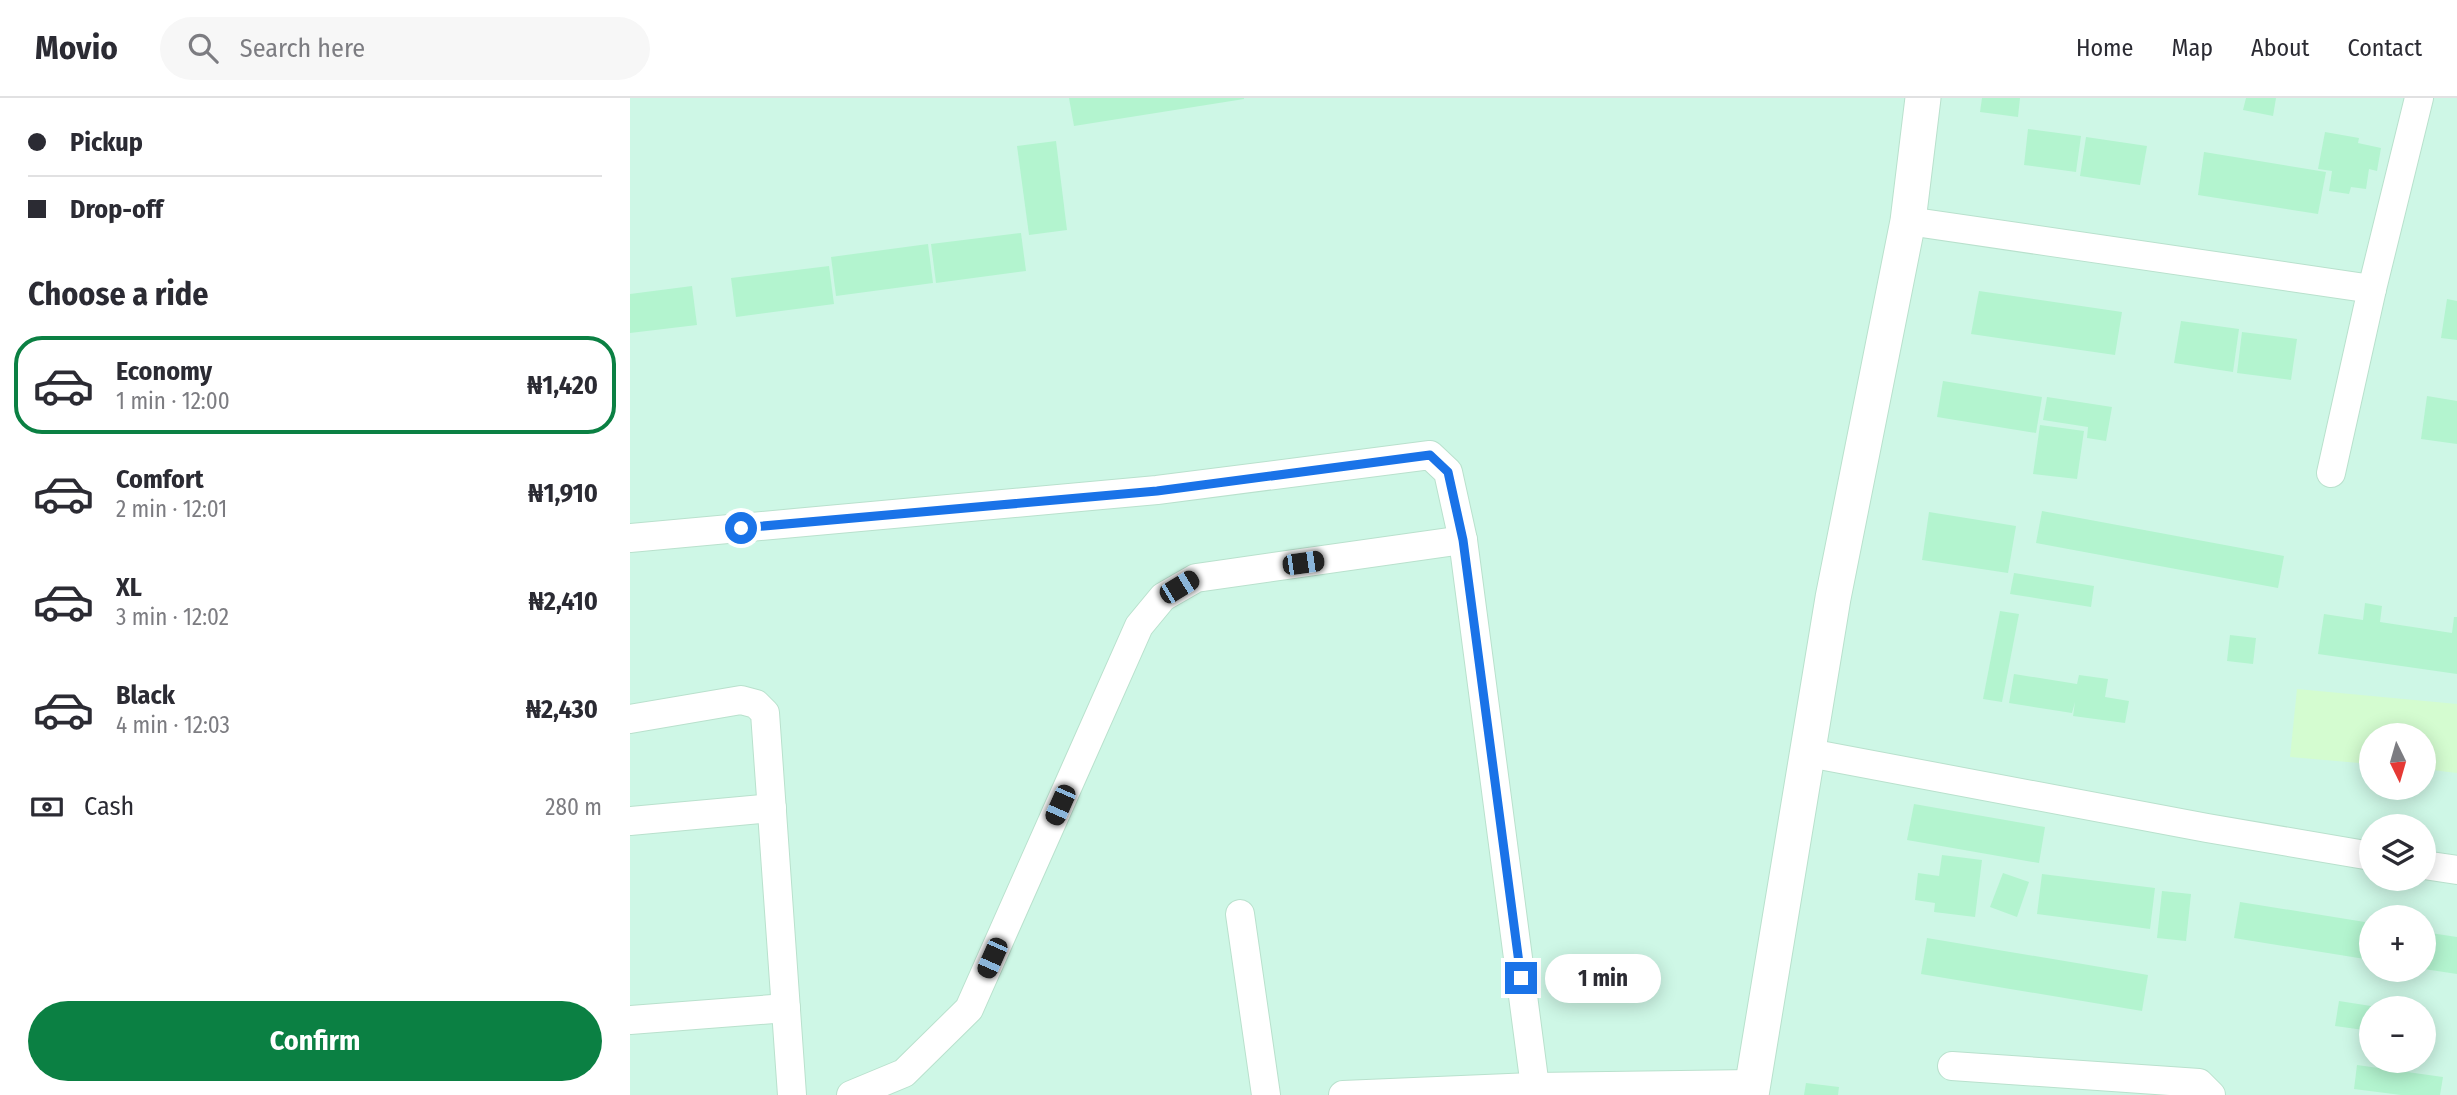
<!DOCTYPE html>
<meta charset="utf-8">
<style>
body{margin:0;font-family:"Fira Sans Condensed",sans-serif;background:#f7f7f7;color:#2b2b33;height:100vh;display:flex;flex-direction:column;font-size:26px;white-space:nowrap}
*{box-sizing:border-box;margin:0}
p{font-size:23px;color:#7c7c81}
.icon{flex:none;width:38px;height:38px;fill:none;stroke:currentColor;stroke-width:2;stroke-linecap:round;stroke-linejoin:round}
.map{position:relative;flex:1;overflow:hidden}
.sheet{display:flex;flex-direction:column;background:#fff;width:630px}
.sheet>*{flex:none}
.top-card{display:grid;align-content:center;height:154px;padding:0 28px;background:#fff}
.needle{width:46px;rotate:175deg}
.controls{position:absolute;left:1729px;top:625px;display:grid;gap:14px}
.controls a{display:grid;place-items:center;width:77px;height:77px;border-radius:50%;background:#fff;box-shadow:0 4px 18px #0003;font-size:35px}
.end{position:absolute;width:32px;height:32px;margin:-16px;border:9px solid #1a73e8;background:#fff;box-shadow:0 0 0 4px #fff}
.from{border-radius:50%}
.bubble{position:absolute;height:49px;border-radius:24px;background:#fff;box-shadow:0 4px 18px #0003;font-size:23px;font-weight:700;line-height:49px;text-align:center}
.car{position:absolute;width:21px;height:42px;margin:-21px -10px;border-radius:9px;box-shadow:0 0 5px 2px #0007;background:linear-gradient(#222 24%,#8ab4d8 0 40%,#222 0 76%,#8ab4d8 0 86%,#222 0)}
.top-card b{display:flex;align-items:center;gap:24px;height:66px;font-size:26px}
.top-card b+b{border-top:2px solid #e1e1e2}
.top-card i{width:18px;height:18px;background:#2b2b33}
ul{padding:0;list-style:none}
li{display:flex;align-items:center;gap:21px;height:98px;margin:0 14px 10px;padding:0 14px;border:4px solid transparent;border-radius:28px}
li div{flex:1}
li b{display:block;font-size:26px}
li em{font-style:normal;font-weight:700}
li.selected{border-color:#0b8043}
li>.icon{width:63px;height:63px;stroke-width:1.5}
h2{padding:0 28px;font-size:32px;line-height:84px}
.pay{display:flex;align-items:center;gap:18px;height:77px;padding:0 28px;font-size:26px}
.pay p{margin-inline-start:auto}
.primary-button{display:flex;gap:14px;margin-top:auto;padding:14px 28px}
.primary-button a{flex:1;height:80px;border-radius:42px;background:#0b8043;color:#fff;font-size:28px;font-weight:700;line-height:80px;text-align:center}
header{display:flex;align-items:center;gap:42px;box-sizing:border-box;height:98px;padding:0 35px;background:#fff;border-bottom:2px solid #e1e1e2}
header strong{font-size:33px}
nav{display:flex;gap:38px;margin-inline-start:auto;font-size:24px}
.search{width:490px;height:63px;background:#f7f7f7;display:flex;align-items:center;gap:18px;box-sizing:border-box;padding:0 24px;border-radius:38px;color:#7c7c81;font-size:26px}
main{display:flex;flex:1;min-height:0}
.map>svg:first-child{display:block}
</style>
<header>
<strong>Movio</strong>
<div class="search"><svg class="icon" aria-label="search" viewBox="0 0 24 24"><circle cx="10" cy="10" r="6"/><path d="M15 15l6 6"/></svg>Search here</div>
<nav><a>Home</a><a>Map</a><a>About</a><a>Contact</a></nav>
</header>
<main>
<section class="sheet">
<div class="top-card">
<b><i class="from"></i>Pickup</b>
<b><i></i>Drop-off</b>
</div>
<h2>Choose a ride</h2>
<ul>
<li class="selected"><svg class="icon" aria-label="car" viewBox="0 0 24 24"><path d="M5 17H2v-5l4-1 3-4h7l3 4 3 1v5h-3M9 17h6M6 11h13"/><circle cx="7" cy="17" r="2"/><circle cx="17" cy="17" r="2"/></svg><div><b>Economy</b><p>1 min · 12:00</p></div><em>₦1,420</em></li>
<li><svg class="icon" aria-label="car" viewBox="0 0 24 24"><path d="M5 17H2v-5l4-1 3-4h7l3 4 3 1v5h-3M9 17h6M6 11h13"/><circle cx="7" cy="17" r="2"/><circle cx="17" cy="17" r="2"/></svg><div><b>Comfort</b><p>2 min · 12:01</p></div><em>₦1,910</em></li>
<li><svg class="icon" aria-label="car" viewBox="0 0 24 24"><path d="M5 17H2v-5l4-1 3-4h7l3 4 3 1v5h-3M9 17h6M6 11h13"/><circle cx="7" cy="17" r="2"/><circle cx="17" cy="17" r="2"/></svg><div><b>XL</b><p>3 min · 12:02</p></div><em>₦2,410</em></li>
<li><svg class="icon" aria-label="car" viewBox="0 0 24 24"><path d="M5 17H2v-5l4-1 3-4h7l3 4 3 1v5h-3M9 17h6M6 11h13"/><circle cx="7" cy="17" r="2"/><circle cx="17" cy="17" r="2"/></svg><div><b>Black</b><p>4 min · 12:03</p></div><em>₦2,430</em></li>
</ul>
<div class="pay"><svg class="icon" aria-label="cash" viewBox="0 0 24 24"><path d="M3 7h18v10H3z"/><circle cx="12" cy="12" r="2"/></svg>Cash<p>280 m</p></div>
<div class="primary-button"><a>Confirm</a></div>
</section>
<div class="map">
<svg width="1827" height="997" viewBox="0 0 1827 997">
<rect width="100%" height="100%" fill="#ddfdf2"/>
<path fill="#cef7e6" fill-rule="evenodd" d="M0,0H1827V997H0ZM1741,637H1794V690H1741ZM1741,728H1794V780H1741ZM1741,819H1794V872H1741ZM1741,910H1794V962H1741Z"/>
<polygon fill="#d4fcd0" points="1667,591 1827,606 1827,675 1794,671 1794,637 1741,637 1741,666 1660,659"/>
<g fill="#b3f4cf">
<polygon points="439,0 614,0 614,1 444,28"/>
<polygon points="1352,0 1390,0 1388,19 1350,14"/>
<polygon points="1616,0 1646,0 1643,18 1613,12"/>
<polygon points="1398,31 1451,38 1446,74 1394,67"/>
<polygon points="1695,34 1729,40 1728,45 1751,50 1747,73 1739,71 1736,91 1721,89 1719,96 1699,93 1702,73 1688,71"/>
<polygon points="1456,39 1517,48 1510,87 1450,78"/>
<polygon points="426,43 437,132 399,137 387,48"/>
<polygon points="1574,54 1696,74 1688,116 1568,97"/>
<polygon points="391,135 396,173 306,185 301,146"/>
<polygon points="298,146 303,185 206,198 201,159"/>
<polygon points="199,168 204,206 106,219 101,180"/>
<polygon points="62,188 67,227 0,235 0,196"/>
<polygon points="1349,193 1492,214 1485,257 1341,236"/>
<polygon points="1817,201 1827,203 1827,242 1811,240"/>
<polygon points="1551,223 1609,231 1603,274 1544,265"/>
<polygon points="1612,234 1667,241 1661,282 1607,275"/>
<polygon points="1313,283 1412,299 1406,335 1307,319"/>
<polygon points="1797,298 1827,303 1827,346 1791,341"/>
<polygon points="1417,299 1482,309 1476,343 1457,340 1458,329 1413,322"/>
<polygon points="1410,327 1454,333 1447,381 1403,376"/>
<polygon points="1412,413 1654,458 1648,490 1406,445"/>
<polygon points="1299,414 1386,428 1378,475 1292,462"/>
<polygon points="1384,475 1464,488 1461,509 1380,496"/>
<polygon points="1735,505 1752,508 1750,524 1822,535 1824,519 1827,519 1827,576 1688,556 1694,516 1733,522"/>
<polygon points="1370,513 1389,516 1372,604 1353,601"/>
<polygon points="1600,537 1626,540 1623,566 1597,563"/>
<polygon points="1384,576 1447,586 1449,577 1478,581 1475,599 1499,603 1495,625 1443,618 1445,604 1442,615 1379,605"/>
<polygon points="1284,706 1415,729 1409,765 1277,742"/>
<polygon points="1312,757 1352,762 1345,819 1304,814 1305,805 1285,802 1288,775 1309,778"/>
<polygon points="1373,775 1399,784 1387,819 1360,809"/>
<polygon points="1412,776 1525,790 1520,831 1407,816"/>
<polygon points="1532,793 1561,796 1556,843 1527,840"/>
<polygon points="1610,804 1741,825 1741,862 1604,840"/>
<polygon points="1794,834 1827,839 1827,876 1794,871"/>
<polygon points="1297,840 1518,877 1512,913 1291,876"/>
<polygon points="1709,903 1741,908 1741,933 1705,928"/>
<polygon points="1727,967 1813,979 1810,997 1771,997 1724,991"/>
<polygon points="1176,985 1209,989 1208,997 1174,997"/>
</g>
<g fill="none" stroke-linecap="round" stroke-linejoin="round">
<g stroke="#b9e1cd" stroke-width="30">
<g id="minor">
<polyline points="1278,123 1742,191"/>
<polyline points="1701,375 1742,191 1789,0"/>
<polyline points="0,440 527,392 800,357 818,374 833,442 905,989"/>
<polyline points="0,621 111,602 126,606 135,615 162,997"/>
<polyline points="1179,655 1577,730 1741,758"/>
<polyline points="0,723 142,710"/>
<polyline points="1794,767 1827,772"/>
<polyline points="610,816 636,997"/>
<polyline points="0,922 156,910"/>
<polyline points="1322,968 1569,985 1581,997"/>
<polyline points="221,997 274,975 339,911 509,528 533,499 566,480 833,442"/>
<polyline points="713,997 905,989 1123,986"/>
</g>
</g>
<g stroke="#b9e1cd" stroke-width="37">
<polyline id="tertiary" points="1121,997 1203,500 1278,123 1293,0"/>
</g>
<use href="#minor" stroke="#fff" stroke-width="28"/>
<use href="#tertiary" stroke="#fff" stroke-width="35"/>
</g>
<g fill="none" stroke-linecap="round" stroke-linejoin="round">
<polyline stroke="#1a73e8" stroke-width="9" points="111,430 527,393 800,357 818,374 833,442 891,880"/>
</g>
</svg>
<div class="controls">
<a><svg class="needle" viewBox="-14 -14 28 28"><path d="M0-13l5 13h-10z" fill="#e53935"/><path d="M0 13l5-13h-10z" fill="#7c7c81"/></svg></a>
<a><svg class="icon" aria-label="layers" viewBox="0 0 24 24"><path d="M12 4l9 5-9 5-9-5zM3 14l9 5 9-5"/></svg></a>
<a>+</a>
<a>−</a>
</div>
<i class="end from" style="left:111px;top:430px"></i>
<i class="end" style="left:891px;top:880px"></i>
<div class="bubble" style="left:915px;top:856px;width:116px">1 min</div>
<i class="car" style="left:673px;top:465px;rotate:82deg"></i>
<i class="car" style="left:549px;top:489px;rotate:59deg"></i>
<i class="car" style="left:430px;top:707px;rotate:204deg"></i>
<i class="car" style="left:362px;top:860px;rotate:204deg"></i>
</div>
</main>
